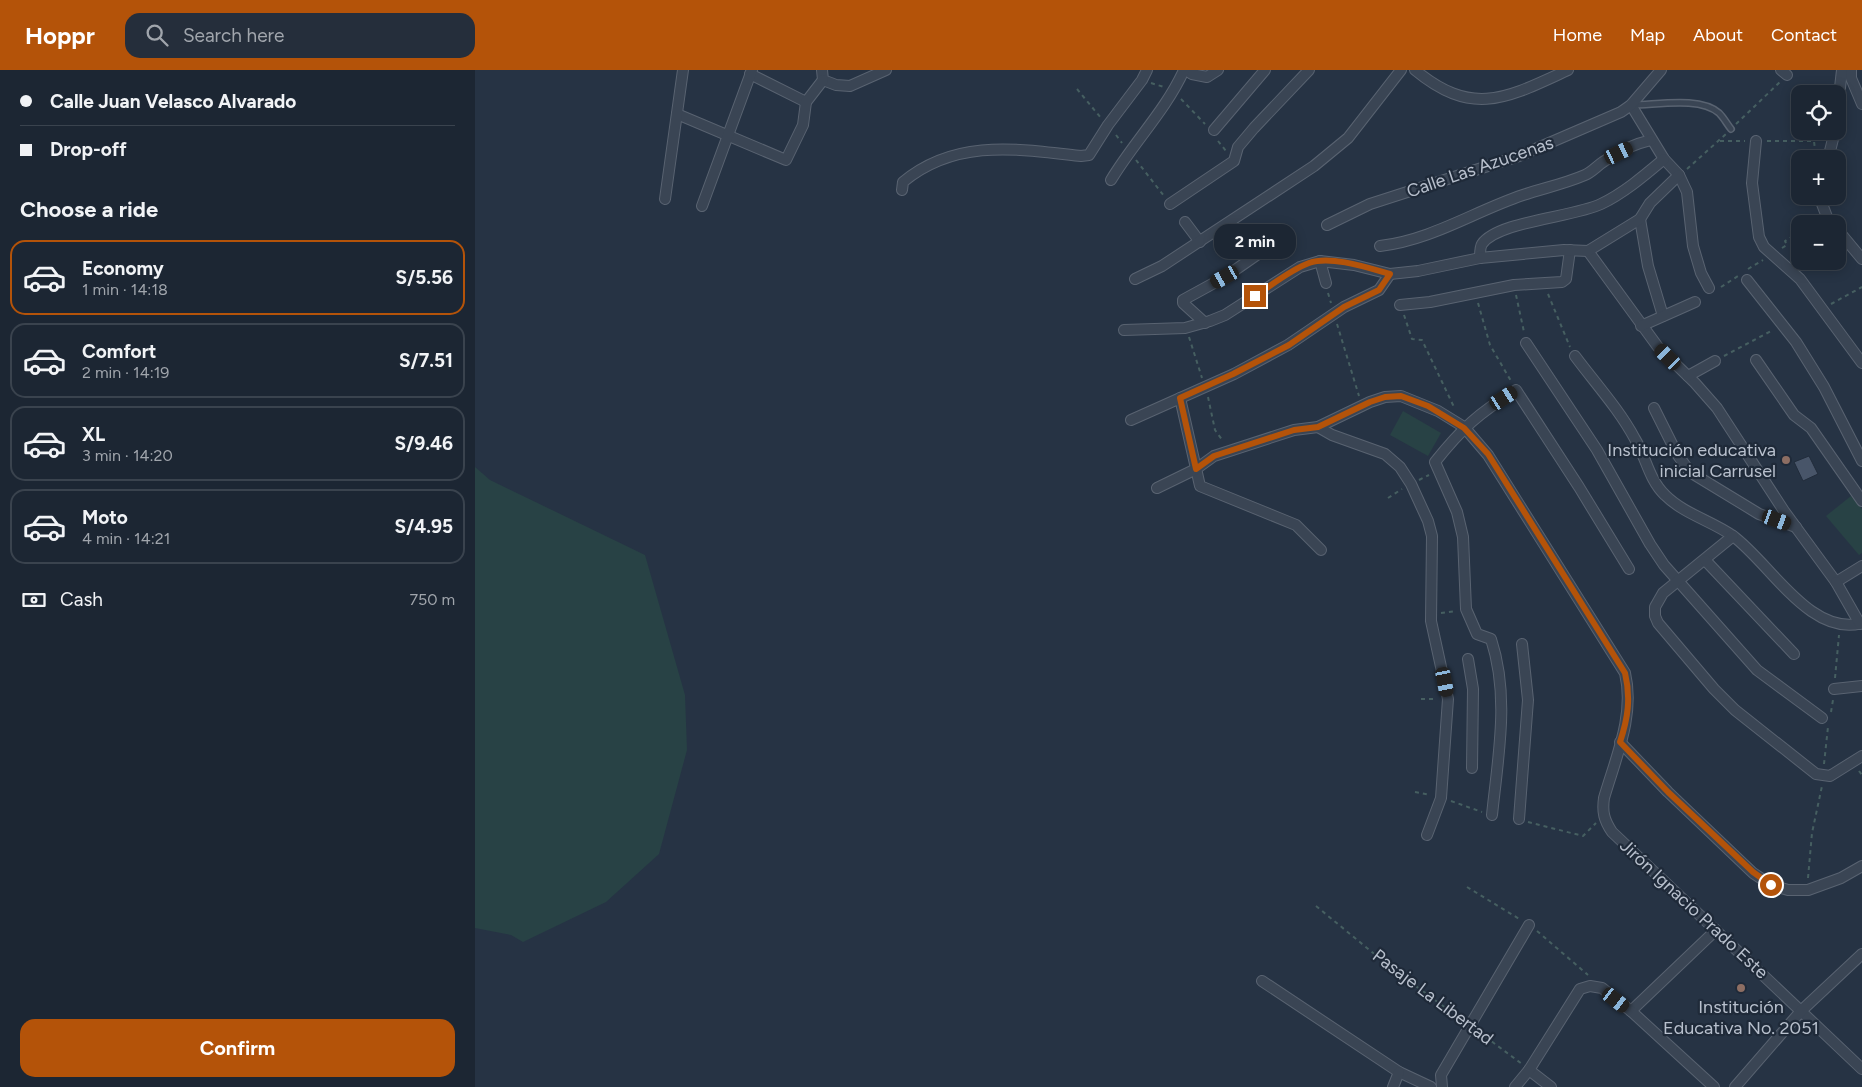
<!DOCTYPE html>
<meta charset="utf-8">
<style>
body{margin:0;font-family:Figtree,sans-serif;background:#252e3b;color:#f1f3f6;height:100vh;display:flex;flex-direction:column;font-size:19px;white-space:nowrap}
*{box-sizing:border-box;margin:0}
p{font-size:16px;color:#a0a5ac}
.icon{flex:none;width:28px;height:28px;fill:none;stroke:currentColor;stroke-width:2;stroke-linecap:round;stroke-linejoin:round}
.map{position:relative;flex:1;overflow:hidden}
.panel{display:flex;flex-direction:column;background:#1c2633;width:475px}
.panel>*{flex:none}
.guide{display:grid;align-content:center;height:110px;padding:0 20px;background:#1c2633}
.tools{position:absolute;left:1316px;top:15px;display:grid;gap:10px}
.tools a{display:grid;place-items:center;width:55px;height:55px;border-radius:10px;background:#1c2633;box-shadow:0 2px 12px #0003,0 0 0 1px #3a434e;font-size:25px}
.end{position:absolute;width:22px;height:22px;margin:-11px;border:6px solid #b45309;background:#fff;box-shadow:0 0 0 2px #fff}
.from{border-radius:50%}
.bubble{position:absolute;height:35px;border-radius:15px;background:#1c2633;box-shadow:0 2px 12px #0003,0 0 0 1px #3a434e;font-size:16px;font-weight:700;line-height:35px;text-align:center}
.car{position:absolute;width:15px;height:30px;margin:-15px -8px;border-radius:6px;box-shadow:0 0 4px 1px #0007;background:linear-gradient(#222 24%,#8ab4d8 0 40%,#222 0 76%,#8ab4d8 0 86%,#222 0)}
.guide b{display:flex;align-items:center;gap:18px;height:48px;font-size:19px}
.guide b+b{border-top:1px solid #3a434e}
.guide i{width:12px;height:12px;background:#f1f3f6}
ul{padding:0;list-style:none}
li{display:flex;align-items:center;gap:15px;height:75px;margin:0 10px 8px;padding:0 10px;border:2px solid #3a434e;border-radius:15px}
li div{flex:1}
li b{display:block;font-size:19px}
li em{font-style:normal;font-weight:700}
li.selected{border-color:#b45309}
li>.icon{width:45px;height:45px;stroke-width:1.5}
h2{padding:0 20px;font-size:22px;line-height:60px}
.pay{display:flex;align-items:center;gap:12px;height:55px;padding:0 20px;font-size:19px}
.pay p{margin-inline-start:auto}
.action{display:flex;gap:10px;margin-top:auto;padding:10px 20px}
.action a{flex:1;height:58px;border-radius:15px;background:#b45309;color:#fff;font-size:20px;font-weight:700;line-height:58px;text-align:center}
header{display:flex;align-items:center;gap:30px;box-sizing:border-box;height:70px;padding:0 25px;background:#b45309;color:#fff}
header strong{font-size:24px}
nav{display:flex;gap:28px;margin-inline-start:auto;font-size:18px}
.search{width:350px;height:45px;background:#252e3b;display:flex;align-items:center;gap:12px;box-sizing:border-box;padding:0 18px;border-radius:15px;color:#a0a5ac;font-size:19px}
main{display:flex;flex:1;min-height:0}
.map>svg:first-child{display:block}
</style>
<header>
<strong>Hoppr</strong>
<div class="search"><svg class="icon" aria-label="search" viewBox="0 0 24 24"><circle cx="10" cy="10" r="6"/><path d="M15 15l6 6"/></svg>Search here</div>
<nav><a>Home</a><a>Map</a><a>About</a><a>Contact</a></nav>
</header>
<main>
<section class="panel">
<div class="guide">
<b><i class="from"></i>Calle Juan Velasco Alvarado</b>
<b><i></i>Drop-off</b>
</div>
<h2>Choose a ride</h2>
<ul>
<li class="selected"><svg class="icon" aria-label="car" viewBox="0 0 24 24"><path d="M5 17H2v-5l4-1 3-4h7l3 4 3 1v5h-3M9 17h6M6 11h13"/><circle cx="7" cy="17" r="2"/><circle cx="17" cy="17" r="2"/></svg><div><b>Economy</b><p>1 min · 14:18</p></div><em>S/5.56</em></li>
<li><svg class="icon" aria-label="car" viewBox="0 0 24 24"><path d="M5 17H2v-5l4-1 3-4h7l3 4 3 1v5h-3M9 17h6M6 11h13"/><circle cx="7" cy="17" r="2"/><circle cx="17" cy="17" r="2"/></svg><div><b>Comfort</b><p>2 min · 14:19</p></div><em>S/7.51</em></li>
<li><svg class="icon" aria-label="car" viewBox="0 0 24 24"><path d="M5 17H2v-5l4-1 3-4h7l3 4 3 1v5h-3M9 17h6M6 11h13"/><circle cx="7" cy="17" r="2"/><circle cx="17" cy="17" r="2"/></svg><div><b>XL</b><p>3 min · 14:20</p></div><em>S/9.46</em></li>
<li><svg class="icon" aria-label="car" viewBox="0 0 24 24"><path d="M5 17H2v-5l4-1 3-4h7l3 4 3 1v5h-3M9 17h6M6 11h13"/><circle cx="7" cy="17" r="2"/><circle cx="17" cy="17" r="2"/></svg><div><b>Moto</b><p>4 min · 14:21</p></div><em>S/4.95</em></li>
</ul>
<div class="pay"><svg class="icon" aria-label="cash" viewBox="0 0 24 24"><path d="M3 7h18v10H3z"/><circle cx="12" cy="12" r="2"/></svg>Cash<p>750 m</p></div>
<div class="action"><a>Confirm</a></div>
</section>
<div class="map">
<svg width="1387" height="1017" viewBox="0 0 1387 1017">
<rect width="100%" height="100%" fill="#263344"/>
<g fill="#284245">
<polygon points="928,341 966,363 953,386 915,365"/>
<polygon points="0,397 15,410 170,485 210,625 212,680 184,784 131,832 48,872 36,865 0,858"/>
<polygon points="1376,426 1387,439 1387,483 1384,485 1351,446"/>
</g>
<polygon fill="#485569" stroke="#212c3b" points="1334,386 1343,404 1328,411 1319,392"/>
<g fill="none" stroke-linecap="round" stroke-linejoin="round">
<g stroke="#596371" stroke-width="8">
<path id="service" d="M1157,35C1181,35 1225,26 1244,43C1249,48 1252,54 1256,59"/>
</g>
<g stroke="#596371" stroke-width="12">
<g id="minor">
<polyline points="347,0 348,10 361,15 375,16 411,0"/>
<polyline points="711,0 717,4 732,7 743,0"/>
<path d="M940,0C998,48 1032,28 1093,0"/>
<polyline points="1306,0 1312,5"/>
<polyline points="1376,0 1376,8 1387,34"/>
<polyline points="275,4 331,32"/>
<polyline points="1156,35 1189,89 1204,105 1212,122 1218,176 1226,203 1234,218"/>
<polyline points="202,44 311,90 328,55 331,32 348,10"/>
<polyline points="1362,44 1367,0"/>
<polyline points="739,60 790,0"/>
<polyline points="1281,71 1277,113 1284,167 1289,177 1325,209 1387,293"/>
<polyline points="1353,89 1360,61"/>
<path d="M636,110C658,73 691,40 709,0"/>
<path d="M427,120L428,112C481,68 543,79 606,86L614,85L633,55L667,10L672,0"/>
<polyline points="1344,126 1352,147 1358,154"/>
<polyline points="190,129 208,0"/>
<polyline points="695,134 759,91 763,77 779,58 834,0"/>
<polyline points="227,136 277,0"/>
<polyline points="1165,149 1173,196 1188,246"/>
<polyline points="710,152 725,172"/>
<polyline points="852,155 895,134 1044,86 1146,42 1156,35 1186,0"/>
<polyline points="1362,159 1387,189"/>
<path d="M905,176C957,170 1000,141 1048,125C1069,118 1089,114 1110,105C1117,102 1122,96 1128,92C1142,82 1159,74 1176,70"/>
<polyline points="1113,181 1183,277 1220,313 1242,338 1309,441 1361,512 1387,496"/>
<path d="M1005,188C1005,184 1005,177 1007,174C1023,151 1100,147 1126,134C1149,123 1170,105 1189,89"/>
<polyline points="845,191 851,213"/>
<polyline points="660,209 687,196 839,96 873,68 926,0"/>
<polyline points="1272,210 1321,272 1349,317 1387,391"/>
<polyline points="925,235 955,232 1039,215 1087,212 1091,209 1095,180"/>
<polyline points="730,253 708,233 708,230 750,207 786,182"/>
<polyline points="1166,256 1220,232"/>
<polyline points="649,260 710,258 735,251 750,245 825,197 845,191 879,195 915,204 943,201 1005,188 1089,180 1113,181 1165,149 1175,133 1204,105"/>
<polyline points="1051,273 1122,380 1175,474 1189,495 1282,600 1347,648"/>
<path d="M1100,286C1120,313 1144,339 1160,369C1171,387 1174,410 1190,425C1209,444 1237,451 1258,466C1295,493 1335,567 1387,553"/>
<polyline points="1281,290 1319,345 1336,358 1387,431"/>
<polyline points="1213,306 1240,291"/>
<polyline points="705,328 725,416 821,455 846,480"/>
<polyline points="1179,338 1202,384 1215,402 1284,444 1321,457"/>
<polyline points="656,350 759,304 813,275 869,237 904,220 915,204"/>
<polyline points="843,357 857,365 910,384 925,397 936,414 953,451 957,466 956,551 973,629 966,728 952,765"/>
<path d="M682,418L721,399L739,386L819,360L843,357L895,332L910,327L926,326L963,341L989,357L1013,385L1150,603C1160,645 1141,687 1129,728C1127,742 1129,750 1137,762L1387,999"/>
<polyline points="1258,466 1188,523 1180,537 1180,546 1183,553 1239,619 1260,640 1341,704 1355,706 1387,686"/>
<polyline points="1230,490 1319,584"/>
<polyline points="1361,512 1385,554"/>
<polyline points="993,589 998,619 997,698"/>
<polyline points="1359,619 1387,616"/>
<polyline points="1145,672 1193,722 1278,803 1296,815 1313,820 1333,820 1366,808 1387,796"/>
<path d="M1017,745C1023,686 1035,627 1016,569L1002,564L991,539L988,467L982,442L960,392C987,358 1004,343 1041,320L1104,417L1154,499"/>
<polyline points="1044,749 1053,630 1047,574"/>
<polyline points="787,911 924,1002 956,1017"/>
<polyline points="1156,941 1241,860"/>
<polyline points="1054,1000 1076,1017"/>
<polyline points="918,1017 924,1002"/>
<polyline points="967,1017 966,1005 1054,855"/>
<polyline points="1040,1017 1054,1000 1105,919 1115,916 1127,918 1156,941 1239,1017"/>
<polyline points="1260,1017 1326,941 1387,884"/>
</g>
</g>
<g stroke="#465f61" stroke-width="2" stroke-dasharray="4 4" stroke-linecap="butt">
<polyline points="676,13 689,17"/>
<polyline points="602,19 626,48"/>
<polyline points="706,29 730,54"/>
<polyline points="1261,54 1305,12"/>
<polyline points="641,65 647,73"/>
<polyline points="743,71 751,81"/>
<polyline points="1245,71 1270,71"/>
<polyline points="1292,71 1339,71 1341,89"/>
<polyline points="661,90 689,126"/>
<polyline points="1212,99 1251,64"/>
<polyline points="1307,178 1312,175 1310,171 1325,162"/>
<polyline points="1273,199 1288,190"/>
<polyline points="1246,217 1263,206"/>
<polyline points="853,223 856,233"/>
<polyline points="1073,224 1095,277"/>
<polyline points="1041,225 1049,262"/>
<polyline points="1003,233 1015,275 1036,311"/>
<polyline points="1356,234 1387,217"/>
<polyline points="929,245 937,269 947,270 979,337"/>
<polyline points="862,254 884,326"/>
<polyline points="714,267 727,308"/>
<polyline points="1249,286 1298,260"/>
<polyline points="733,327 740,360 748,371"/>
<polyline points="944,410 954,405"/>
<polyline points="913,428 927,419"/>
<polyline points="966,543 981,541"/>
<polyline points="1360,608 1364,565"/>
<polyline points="946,629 961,629"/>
<polyline points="1356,642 1358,630"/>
<polyline points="1349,694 1353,657"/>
<polyline points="1384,701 1387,705"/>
<polyline points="940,722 955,725"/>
<polyline points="976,731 1007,742"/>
<polyline points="1053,752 1108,766 1121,753"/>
<polyline points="1333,808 1337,763 1347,716"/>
<polyline points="992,817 1046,850"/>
<polyline points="841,836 920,901 986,949"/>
<polyline points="1062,861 1113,905"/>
<polyline points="1004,962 1047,994"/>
</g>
<use href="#service" stroke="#3a4554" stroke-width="5"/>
<use href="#minor" stroke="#3a4554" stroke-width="10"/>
</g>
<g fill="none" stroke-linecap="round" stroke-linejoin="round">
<path stroke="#b45309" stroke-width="6" d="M780,226C797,215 815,200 834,193C856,185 894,198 915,204L904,220L869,237L814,275L758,304L705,328L721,399L739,386L819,360L843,357L895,332L910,327L926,326L953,336L989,358L1013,384L1150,603C1156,628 1153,648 1145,672L1193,722L1278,802L1296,815"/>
</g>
<g fill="#8d6e63" stroke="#1f2a39" stroke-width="2">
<circle cx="1311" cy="390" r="5"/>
<circle cx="1266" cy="918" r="5"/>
</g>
<g text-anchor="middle" stroke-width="4.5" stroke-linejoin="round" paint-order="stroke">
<g font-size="18" fill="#b8c0cd" stroke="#1f2a39">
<text transform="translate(1005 97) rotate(-19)" y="6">Calle Las Azucenas</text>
<text transform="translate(1219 839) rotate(43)" y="6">Jirón Ignacio Prado Este</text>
<text transform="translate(958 927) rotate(37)" y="6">Pasaje La Libertad</text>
</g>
<g font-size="18" fill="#b8c0cd" stroke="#1f2a39" text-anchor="end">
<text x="1301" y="386">Institución educativa<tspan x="1301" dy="21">inicial Carrusel</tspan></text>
<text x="1266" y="943" text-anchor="middle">Institución<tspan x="1266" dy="21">Educativa No. 2051</tspan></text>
</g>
</g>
</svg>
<div class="tools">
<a><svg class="icon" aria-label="locate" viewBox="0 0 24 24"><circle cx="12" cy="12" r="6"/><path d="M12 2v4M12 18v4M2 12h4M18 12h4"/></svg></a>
<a>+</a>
<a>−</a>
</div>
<i class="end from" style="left:1296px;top:815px"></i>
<i class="end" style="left:780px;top:226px"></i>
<div class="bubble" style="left:739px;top:154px;width:82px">2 min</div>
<i class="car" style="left:1144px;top:83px;rotate:64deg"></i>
<i class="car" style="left:750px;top:207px;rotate:241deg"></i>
<i class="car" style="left:1193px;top:287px;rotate:315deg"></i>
<i class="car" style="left:1029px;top:328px;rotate:58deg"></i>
<i class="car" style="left:1302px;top:450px;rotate:110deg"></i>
<i class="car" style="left:970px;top:612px;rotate:169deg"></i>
<i class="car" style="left:1141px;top:930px;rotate:128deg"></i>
</div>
</main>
